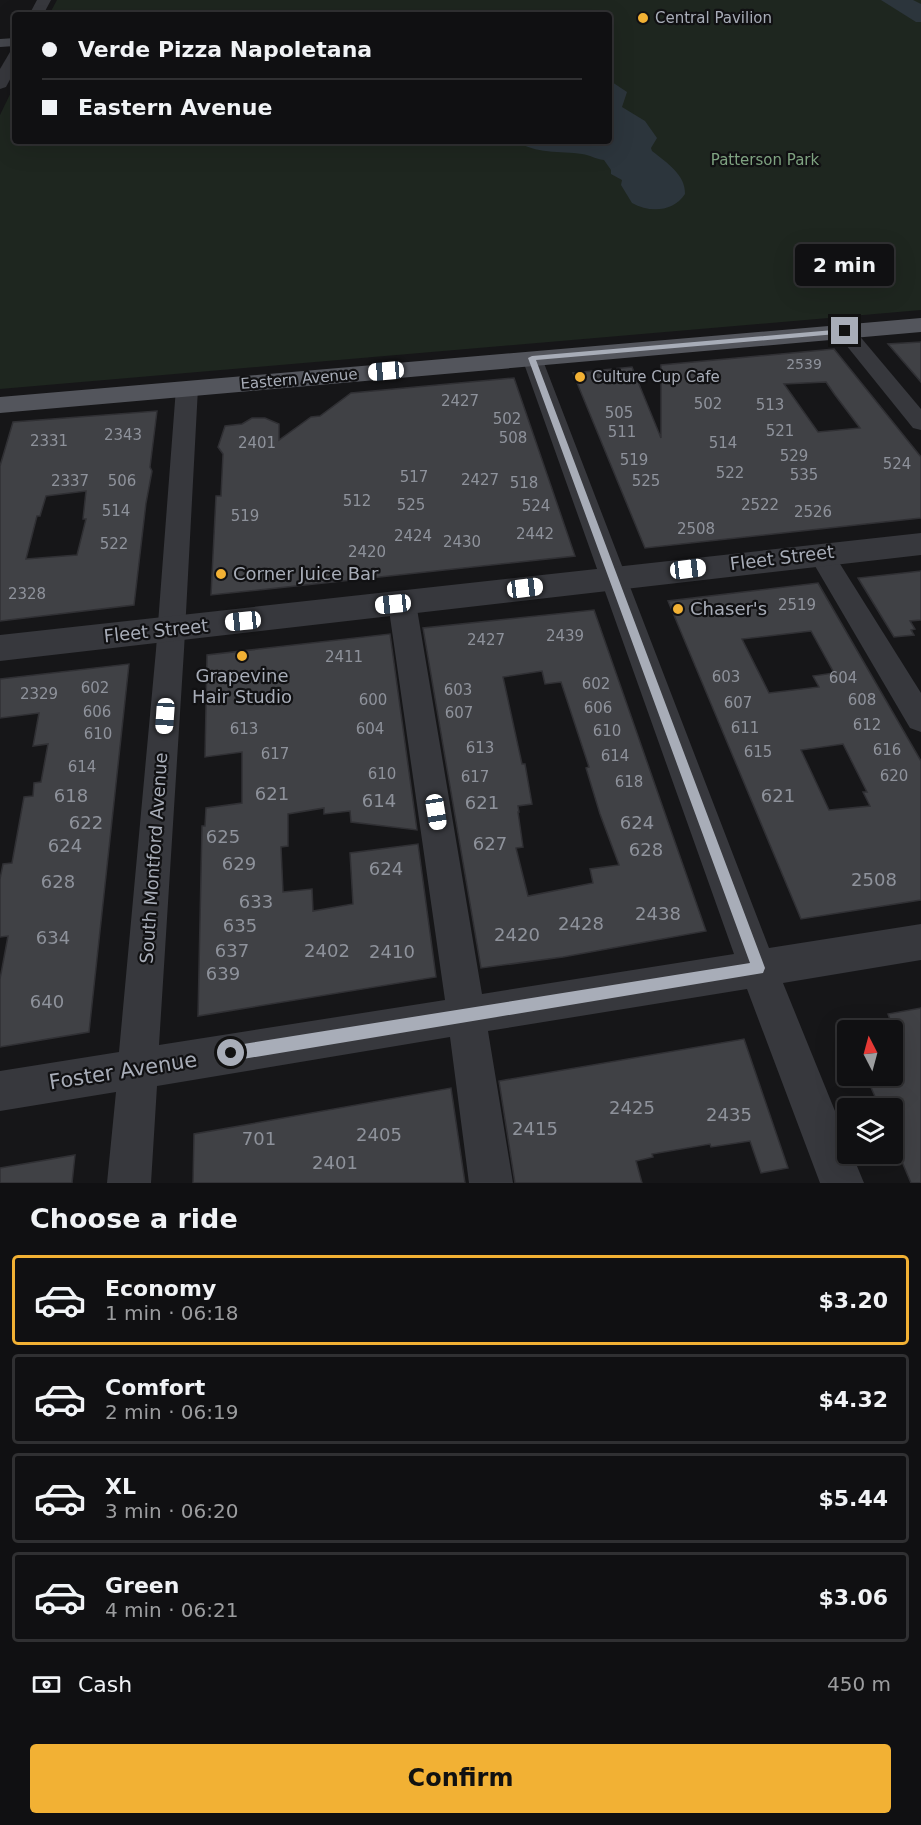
<!DOCTYPE html>
<meta charset="utf-8">
<style>
body{margin:0;font-family:"DejaVu Sans",sans-serif;background:#1e1e20;color:#f1f3f6;height:100vh;display:flex;flex-direction:column;font-size:22px;white-space:nowrap}
*{box-sizing:border-box;margin:0}
p{font-size:20px;color:#9c9d9f}
.icon{flex:none;width:33px;height:33px;fill:none;stroke:currentColor;stroke-width:2;stroke-linecap:round;stroke-linejoin:round}
.map{position:relative;height:1183px;overflow:hidden}
.sheet{display:flex;flex-direction:column;background:#101012;flex:1}
.sheet>*{flex:none}
.hud{position:absolute;left:12px;top:12px;width:600px;height:132px;border-radius:6px;box-shadow:0 6px 24px #0002,0 0 0 2px #303032;display:grid;align-content:center;height:132px;padding:0 30px;background:#101012}
.needle{width:39px;rotate:354deg}
.fabs{position:absolute;left:837px;top:1020px;display:grid;gap:12px}
.fabs a{display:grid;place-items:center;width:66px;height:66px;border-radius:6px;background:#101012;box-shadow:0 6px 24px #0002,0 0 0 2px #303032;font-size:30px}
.end{position:absolute;width:27px;height:27px;margin:-14px;border:8px solid #a8adb8;background:#111;box-shadow:0 0 0 3px #111}
.from{border-radius:50%}
.bubble{position:absolute;height:42px;border-radius:6px;background:#101012;box-shadow:0 6px 24px #0002,0 0 0 2px #303032;font-size:20px;font-weight:700;line-height:42px;text-align:center}
.car{position:absolute;width:18px;height:36px;margin:-18px -9px;border-radius:8px;box-shadow:0 0 4px 2px #0007;background:linear-gradient(#fff 24%,#345 0 40%,#fff 0 76%,#345 0 86%,#fff 0)}
.hud b{display:flex;align-items:center;gap:21px;height:57px;font-size:22px}
.hud b+b{border-top:2px solid #303032}
.hud i{width:15px;height:15px;background:#f1f3f6}
ul{padding:0;list-style:none}
li{display:flex;align-items:center;gap:18px;height:90px;margin:0 12px 9px;padding:0 18px;border:3px solid #303032;border-radius:6px}
li div{flex:1}
li b{display:block;font-size:22px}
li em{font-style:normal;font-weight:700}
li.selected{border-color:#f2b134}
li>.icon{width:54px;height:54px;stroke-width:1.5}
h2{padding:0 30px;font-size:27px;line-height:72px}
.pay{display:flex;align-items:center;gap:15px;height:66px;padding:0 30px;font-size:22px}
.pay p{margin-inline-start:auto}
.button{display:flex;gap:12px;margin-top:auto;padding:12px 30px}
.button a{flex:1;height:69px;border-radius:6px;background:#f2b134;color:#111;font-size:24px;font-weight:700;line-height:69px;text-align:center}
.map>svg:first-child{display:block}
</style>
<div class="map">
<svg width="921" height="1183" viewBox="0 0 921 1183">
<rect width="100%" height="100%" fill="#161618"/>
<polygon fill="#1e261f" points="57,0 921,0 921,310 0,389 0,115 15,84 15,141 609,141 609,15 49,15"/>
<g fill="#2c353c">
<polygon points="881,0 913,0 921,4 921,22 916,22"/>
<path d="M609,80L627,92L622,107L645,121L657,138L651,148L652,151C666,162 686,175 685,194C673,212 650,213 632,203L621,185L622,180L611,174V170L604,160C595,159 590,155 582,154C561,151 534,154 517,141H609Z"/>
</g>
<g fill="#404145" stroke="#303034" stroke-width="1.5" fill-rule="evenodd">
<polygon points="921,342 921,382 888,344"/>
<path d="M834,349L921,457V518L645,548L573,373L632,367L661,438V365ZM826,382L835,395L860,428L818,432L784,384Z"/>
<polygon points="514,378 575,556 211,595 216,496 221,496 223,454 218,447 225,426 242,424 252,418 265,418 279,424 279,440 311,417 320,416 351,393"/>
<path d="M157,411L150,467L152,471L146,503L134,605L0,621V466L13,422ZM86,491L83,519H86L77,555L26,559L37,516H40L46,496Z"/>
<polygon points="921,571 921,620 910,621 915,629 911,630 914,635 894,637 858,578"/>
<path d="M818,583L921,761V900L801,919L668,601ZM811,631L834,673L813,676L819,687L769,693L742,639ZM843,744L867,792H863L870,806L829,810L801,750Z"/>
<path d="M594,610L706,931L563,957L481,968L423,628ZM542,671L545,684L561,682L589,767L586,768L600,814L619,865L590,869L593,883L528,896L516,848L523,847L518,812H519L518,806L532,804L525,764H522L503,677Z"/>
<polygon points="390,634 417,830 351,822 350,811 324,814 324,808 288,814 288,846 281,847 283,892 312,889 313,911 353,904 350,853 418,844 436,977 198,1016 202,826 205,826 206,808 242,803 242,752 205,757 207,655"/>
<polygon points="129,664 89,1032 0,1047 0,979 8,936 0,937 0,879 3,864 12,863 24,797 33,796 34,783 41,782 48,744 33,746 39,713 0,718 0,679"/>
<polygon points="921,1008 921,1183 911,1183 892,1138 892,1108 880,1108 866,1076 892,1076 892,1025 888,1014"/>
<polygon points="744,1039 788,1168 761,1173 750,1141 711,1147 710,1144 652,1154 653,1157 636,1161 642,1183 515,1183 499,1081"/>
<polygon points="451,1088 465,1183 193,1183 194,1134"/>
<polygon points="75,1155 72,1183 0,1183 0,1168"/>
</g>
<g fill="none" stroke-linecap="round" stroke-linejoin="round">
<g fill="#37383d" fill-rule="evenodd">
<polygon points="845,325 852,327 921,409 921,430 913,428 838,335 835,331 838,327"/>
<polygon points="532,352 539,354 542,358 769,948 921,924 921,960 783,983 848,1143 848,1154 852,1154 864,1183 820,1183 747,989 488,1031 513,1183 469,1183 450,1037 157,1086 151,1183 107,1183 116,1092 0,1111 0,1071 119,1052 156,650 176,388 179,383 187,382 195,383 198,388 184,650 159,1045 445,1000 388,603 392,596 402,593 412,596 416,603 482,994 734,954 522,358 525,354"/>
<polygon points="821,545 830,548 921,693 921,732 910,728 808,554 812,548"/>
</g>
<g fill="#37383d" fill-rule="evenodd">
<polygon points="37,0 51,0 43,15 29,15"/>
<polygon points="15,51 15,70 6,87 0,89 0,69 10,52"/>
<polygon points="921,533 921,555 0,661 0,635"/>
</g>
<polygon fill="#45474d" fill-rule="evenodd" points="15,38 15,46 0,47 0,39"/>
<polygon fill="#53555c" fill-rule="evenodd" points="921,318 921,332 0,413 0,397"/>
</g>
<polygon fill="#a8adb8" points="845,329 848,333 536,360 765,968 763,973 231,1061 226,1059 224,1053 226,1048 231,1046 750,963 528,358 532,356"/>
<g fill="#f2b134" stroke="#111113" stroke-width="2">
<circle cx="643" cy="18" r="6"/>
<circle cx="580" cy="377" r="6"/>
<circle cx="221" cy="574" r="6"/>
<circle cx="678" cy="609" r="6"/>
<circle cx="242" cy="656" r="6"/>
</g>
<g text-anchor="middle" stroke-width="4.5" stroke-linejoin="round" paint-order="stroke">
<g font-size="14" fill="#8e929b">
<text x="804" y="369">2539</text>
</g>
<g font-size="15" fill="#a8adb8" stroke="#111113" text-anchor="start">
<text x="655" y="23">Central Pavilion</text>
<text x="592" y="382">Culture Cup Cafe</text>
</g>
<g font-size="15" fill="#7fa381" stroke="#111113">
<text x="765" y="165">Patterson Park</text>
</g>
<g font-size="15" fill="#a8adb8" stroke="#111113">
<text transform="translate(299 379) rotate(-5)" y="5">Eastern Avenue</text>
</g>
<g font-size="15" fill="#8e929b">
<text x="460" y="406">2427</text>
<text x="708" y="409">502</text>
<text x="770" y="410">513</text>
<text x="619" y="418">505</text>
<text x="507" y="424">502</text>
<text x="780" y="436">521</text>
<text x="622" y="437">511</text>
<text x="123" y="440">2343</text>
<text x="513" y="443">508</text>
<text x="49" y="446">2331</text>
<text x="257" y="448">2401</text>
<text x="723" y="448">514</text>
<text x="794" y="461">529</text>
<text x="634" y="465">519</text>
<text x="897" y="469">524</text>
<text x="730" y="478">522</text>
<text x="804" y="480">535</text>
<text x="414" y="482">517</text>
<text x="480" y="485">2427</text>
<text x="70" y="486">2337</text>
<text x="122" y="486">506</text>
<text x="646" y="486">525</text>
<text x="524" y="488">518</text>
<text x="357" y="506">512</text>
<text x="411" y="510">525</text>
<text x="760" y="510">2522</text>
<text x="536" y="511">524</text>
<text x="116" y="516">514</text>
<text x="813" y="517">2526</text>
<text x="245" y="521">519</text>
<text x="696" y="534">2508</text>
<text x="535" y="539">2442</text>
<text x="413" y="541">2424</text>
<text x="462" y="547">2430</text>
<text x="114" y="549">522</text>
<text x="367" y="557">2420</text>
<text x="27" y="599">2328</text>
<text x="797" y="610">2519</text>
<text x="565" y="641">2439</text>
<text x="486" y="645">2427</text>
<text x="344" y="662">2411</text>
<text x="726" y="682">603</text>
<text x="843" y="683">604</text>
<text x="596" y="689">602</text>
<text x="95" y="693">602</text>
<text x="458" y="695">603</text>
<text x="39" y="699">2329</text>
<text x="373" y="705">600</text>
<text x="862" y="705">608</text>
<text x="738" y="708">607</text>
<text x="598" y="713">606</text>
<text x="97" y="717">606</text>
<text x="459" y="718">607</text>
<text x="867" y="730">612</text>
<text x="745" y="733">611</text>
<text x="244" y="734">613</text>
<text x="370" y="734">604</text>
<text x="607" y="736">610</text>
<text x="98" y="739">610</text>
<text x="480" y="753">613</text>
<text x="887" y="755">616</text>
<text x="758" y="757">615</text>
<text x="275" y="759">617</text>
<text x="615" y="761">614</text>
<text x="82" y="772">614</text>
<text x="382" y="779">610</text>
<text x="894" y="781">620</text>
<text x="475" y="782">617</text>
<text x="629" y="787">618</text>
</g>
<g font-size="18" fill="#a8adb8" stroke="#111113">
<text transform="translate(782 558) rotate(-7)" y="6">Fleet Street</text>
<text transform="translate(156 631) rotate(-6)" y="6">Fleet Street</text>
<text transform="translate(154 858) rotate(-86)" y="6">South Montford Avenue</text>
</g>
<g font-size="18" fill="#a8adb8" stroke="#111113" text-anchor="start">
<text x="233" y="580">Corner Juice Bar</text>
<text x="690" y="615">Chaser's</text>
<text x="242" y="682" text-anchor="middle">Grapevine<tspan x="242" dy="21">Hair Studio</tspan></text>
</g>
<g font-size="18" fill="#8e929b">
<text x="272" y="800">621</text>
<text x="71" y="802">618</text>
<text x="778" y="802">621</text>
<text x="379" y="807">614</text>
<text x="482" y="809">621</text>
<text x="86" y="829">622</text>
<text x="637" y="829">624</text>
<text x="223" y="843">625</text>
<text x="490" y="850">627</text>
<text x="65" y="852">624</text>
<text x="646" y="856">628</text>
<text x="239" y="870">629</text>
<text x="386" y="875">624</text>
<text x="874" y="886">2508</text>
<text x="58" y="888">628</text>
<text x="256" y="908">633</text>
<text x="658" y="920">2438</text>
<text x="581" y="930">2428</text>
<text x="240" y="932">635</text>
<text x="517" y="941">2420</text>
<text x="53" y="944">634</text>
<text x="232" y="957">637</text>
<text x="327" y="957">2402</text>
<text x="392" y="958">2410</text>
<text x="223" y="980">639</text>
<text x="47" y="1008">640</text>
<text x="632" y="1114">2425</text>
<text x="729" y="1121">2435</text>
<text x="535" y="1135">2415</text>
<text x="379" y="1141">2405</text>
<text x="259" y="1145">701</text>
<text x="335" y="1169">2401</text>
</g>
<g font-size="21" fill="#a8adb8" stroke="#111113">
<text transform="translate(123 1071) rotate(-9)" y="7">Foster Avenue</text>
</g>
</g>
</svg>
<div class="fabs">
<a><svg class="needle" viewBox="-14 -14 28 28"><path d="M0-13l5 13h-10z" fill="#e53935"/><path d="M0 13l5-13h-10z" fill="#9c9d9f"/></svg></a>
<a><svg class="icon" aria-label="layers" viewBox="0 0 24 24"><path d="M12 4l9 5-9 5-9-5zM3 14l9 5 9-5"/></svg></a>
</div>
<i class="end from" style="left:231px;top:1053px"></i>
<i class="end" style="left:845px;top:331px"></i>
<div class="bubble" style="left:795px;top:244px;width:99px">2 min</div>
<i class="car" style="left:386px;top:371px;rotate:265deg"></i>
<i class="car" style="left:688px;top:569px;rotate:83deg"></i>
<i class="car" style="left:525px;top:588px;rotate:83deg"></i>
<i class="car" style="left:393px;top:604px;rotate:264deg"></i>
<i class="car" style="left:243px;top:621px;rotate:264deg"></i>
<i class="car" style="left:165px;top:716px;rotate:184deg"></i>
<i class="car" style="left:436px;top:812px;rotate:171deg"></i>
<div class="hud">
<b><i class="from"></i>Verde Pizza Napoletana</b>
<b><i></i>Eastern Avenue</b>
</div>
</div>
<section class="sheet">
<h2>Choose a ride</h2>
<ul>
<li class="selected"><svg class="icon" aria-label="car" viewBox="0 0 24 24"><path d="M5 17H2v-5l4-1 3-4h7l3 4 3 1v5h-3M9 17h6M6 11h13"/><circle cx="7" cy="17" r="2"/><circle cx="17" cy="17" r="2"/></svg><div><b>Economy</b><p>1 min · 06:18</p></div><em>$3.20</em></li>
<li><svg class="icon" aria-label="car" viewBox="0 0 24 24"><path d="M5 17H2v-5l4-1 3-4h7l3 4 3 1v5h-3M9 17h6M6 11h13"/><circle cx="7" cy="17" r="2"/><circle cx="17" cy="17" r="2"/></svg><div><b>Comfort</b><p>2 min · 06:19</p></div><em>$4.32</em></li>
<li><svg class="icon" aria-label="car" viewBox="0 0 24 24"><path d="M5 17H2v-5l4-1 3-4h7l3 4 3 1v5h-3M9 17h6M6 11h13"/><circle cx="7" cy="17" r="2"/><circle cx="17" cy="17" r="2"/></svg><div><b>XL</b><p>3 min · 06:20</p></div><em>$5.44</em></li>
<li><svg class="icon" aria-label="car" viewBox="0 0 24 24"><path d="M5 17H2v-5l4-1 3-4h7l3 4 3 1v5h-3M9 17h6M6 11h13"/><circle cx="7" cy="17" r="2"/><circle cx="17" cy="17" r="2"/></svg><div><b>Green</b><p>4 min · 06:21</p></div><em>$3.06</em></li>
</ul>
<div class="pay"><svg class="icon" aria-label="cash" viewBox="0 0 24 24"><path d="M3 7h18v10H3z"/><circle cx="12" cy="12" r="2"/></svg>Cash<p>450 m</p></div>
<div class="button"><a>Confirm</a></div>
</section>
